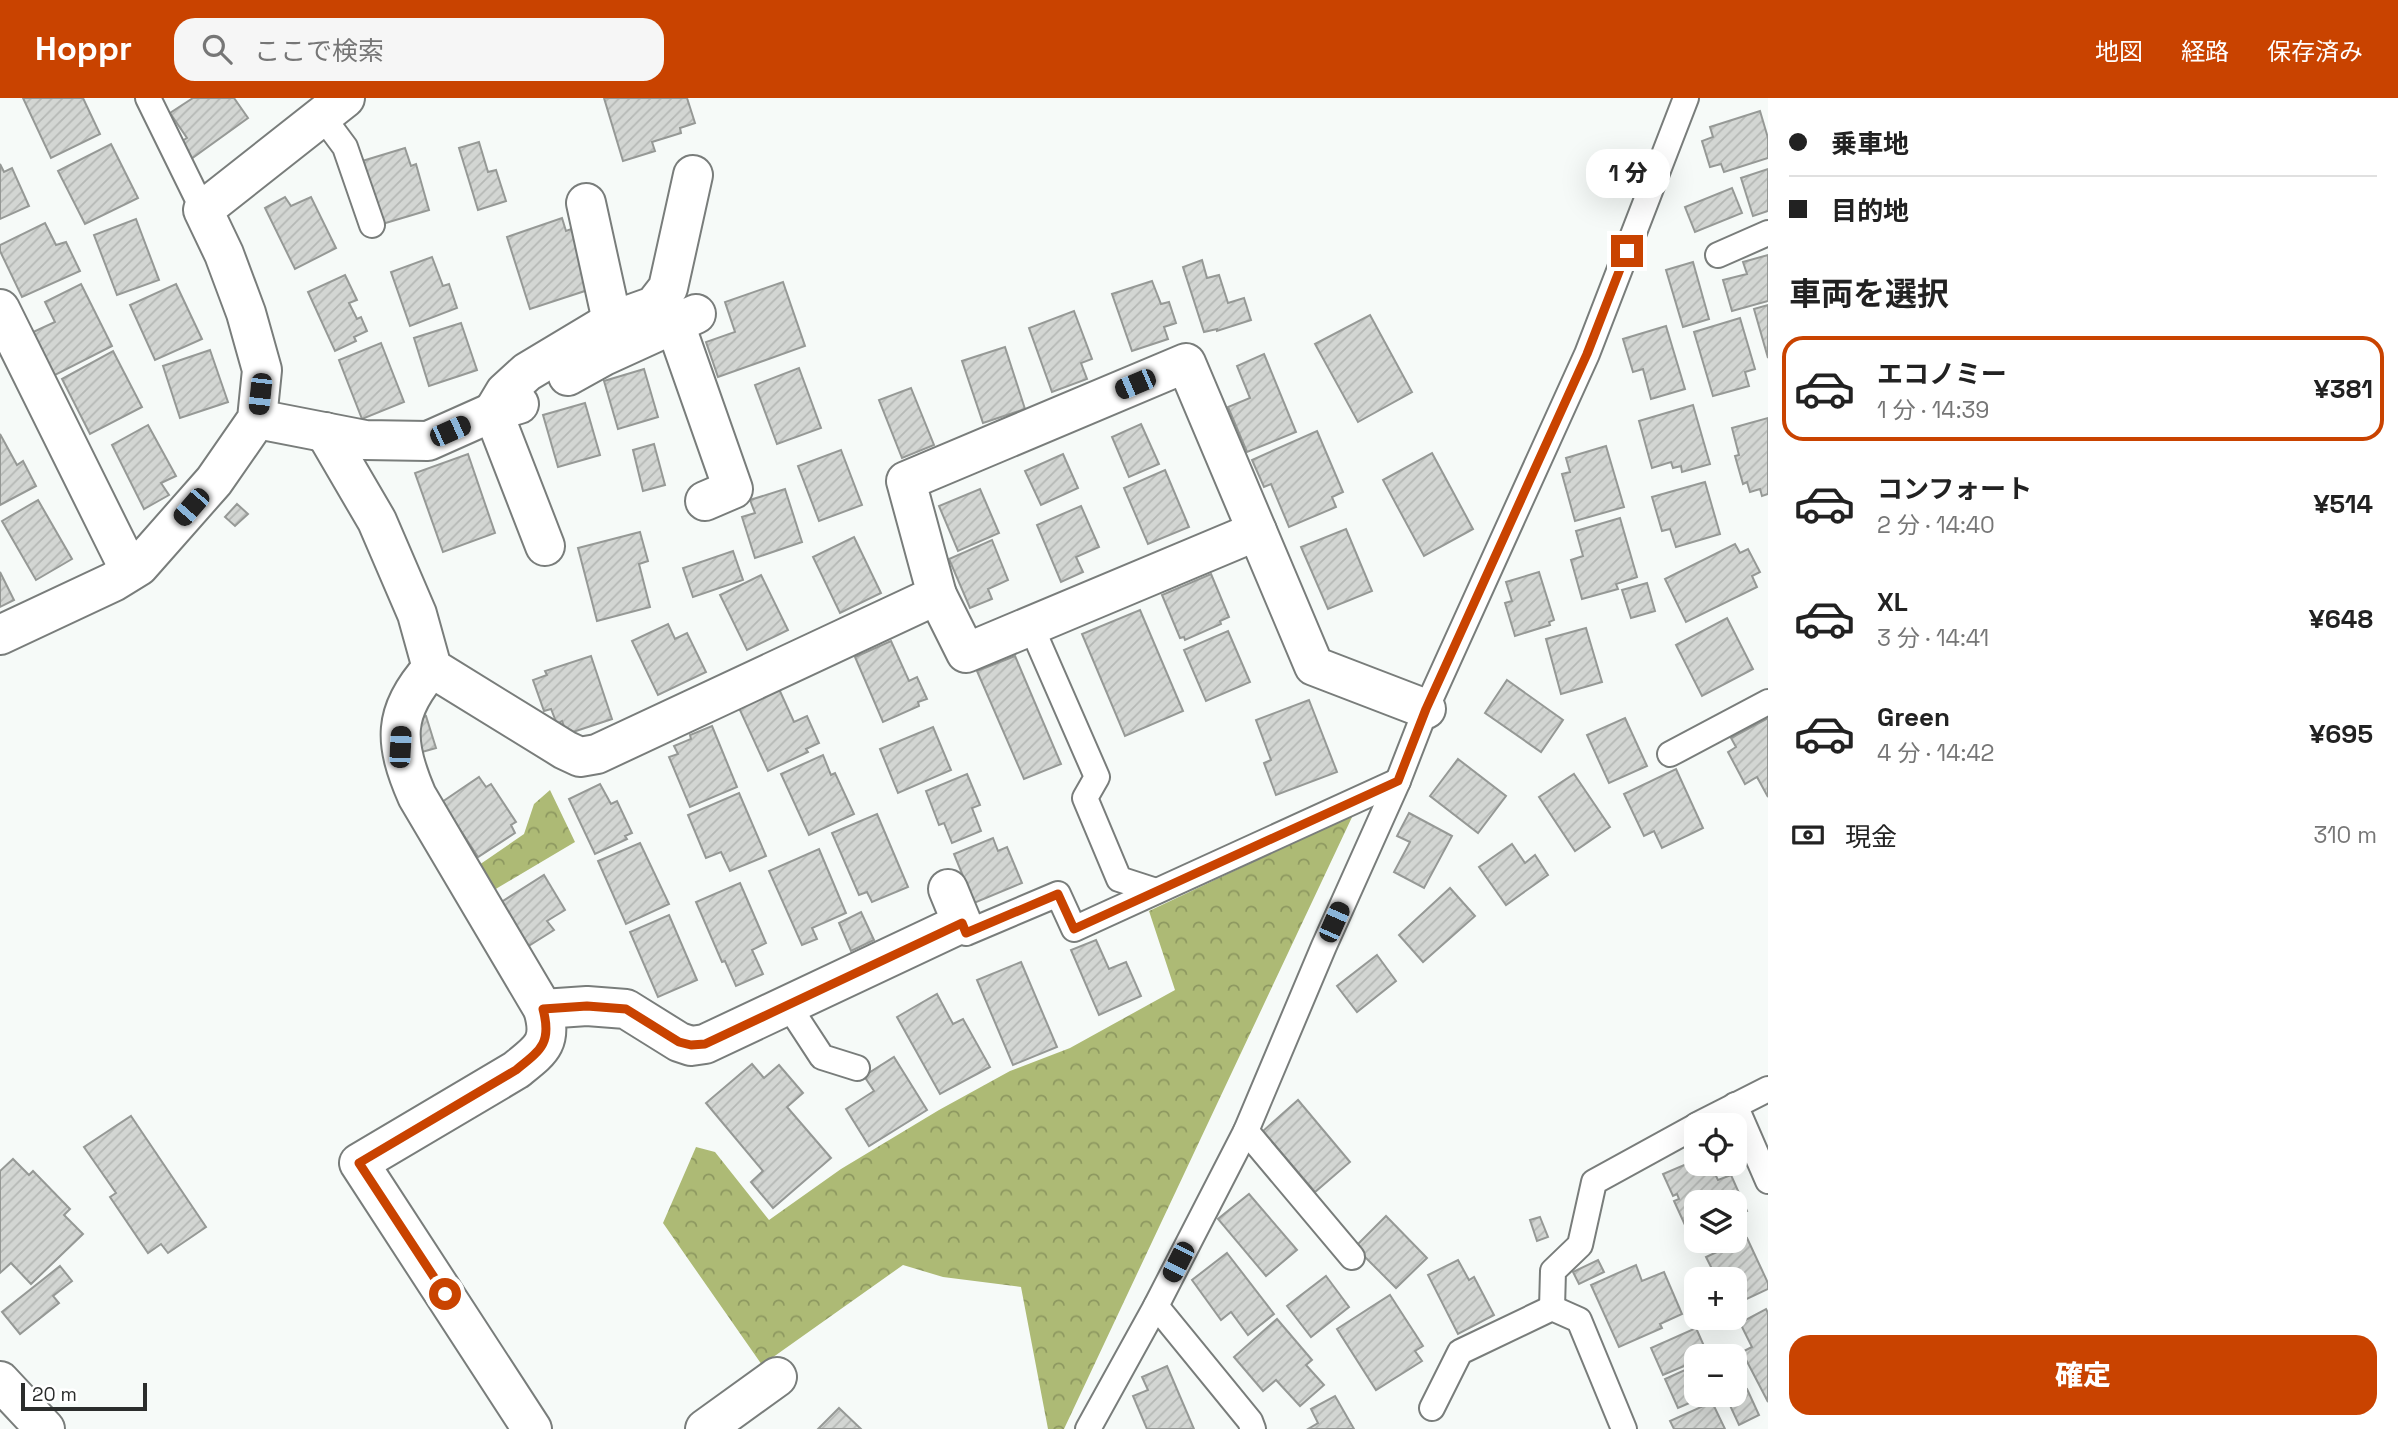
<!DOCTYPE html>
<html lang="ja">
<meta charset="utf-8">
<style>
body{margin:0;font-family:"Space Grotesk","Noto Sans JP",sans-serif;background:#f6f6f6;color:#222;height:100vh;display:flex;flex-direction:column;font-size:26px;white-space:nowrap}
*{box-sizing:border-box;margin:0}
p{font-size:23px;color:#767676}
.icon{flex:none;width:38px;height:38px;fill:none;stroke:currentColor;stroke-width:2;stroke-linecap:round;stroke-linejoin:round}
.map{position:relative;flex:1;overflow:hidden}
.drawer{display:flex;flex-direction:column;background:#fff;width:630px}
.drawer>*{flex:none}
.hud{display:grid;align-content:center;height:154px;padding:0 21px;background:#fff}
.buttons{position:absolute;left:1684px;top:1015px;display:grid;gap:14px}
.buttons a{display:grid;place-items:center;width:63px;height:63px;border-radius:14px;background:#fff;box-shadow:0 7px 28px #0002;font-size:35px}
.scale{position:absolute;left:21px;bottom:18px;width:126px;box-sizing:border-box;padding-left:7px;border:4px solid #2b2d2c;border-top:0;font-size:19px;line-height:24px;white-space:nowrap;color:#2b2d2c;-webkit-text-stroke:5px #fff;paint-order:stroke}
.end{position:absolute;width:32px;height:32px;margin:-16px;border:9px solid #c94300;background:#fff;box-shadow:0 0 0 4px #fff}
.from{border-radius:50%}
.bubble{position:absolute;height:49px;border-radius:21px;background:#fff;box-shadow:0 7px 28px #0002;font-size:23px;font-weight:800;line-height:49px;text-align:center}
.car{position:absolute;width:21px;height:42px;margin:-21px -10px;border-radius:9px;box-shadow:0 0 5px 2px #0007;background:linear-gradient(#222 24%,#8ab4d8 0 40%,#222 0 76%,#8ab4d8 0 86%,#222 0)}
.hud b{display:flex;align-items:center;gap:24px;height:66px;font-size:26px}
.hud b+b{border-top:2px solid #e0e0e0}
.hud i{width:18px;height:18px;background:#222}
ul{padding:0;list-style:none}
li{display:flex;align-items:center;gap:21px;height:105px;margin:0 14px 10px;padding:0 7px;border:4px solid transparent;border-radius:21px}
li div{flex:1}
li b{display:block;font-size:26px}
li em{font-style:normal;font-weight:800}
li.on{border-color:#c94300}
li>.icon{width:63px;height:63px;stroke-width:1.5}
h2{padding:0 21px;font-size:32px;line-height:84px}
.pay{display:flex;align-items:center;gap:18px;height:77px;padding:0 21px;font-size:26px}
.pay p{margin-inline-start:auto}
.action{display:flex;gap:14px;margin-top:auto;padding:14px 21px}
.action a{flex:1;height:80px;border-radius:21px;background:#c94300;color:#fff;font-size:28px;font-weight:800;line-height:80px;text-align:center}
header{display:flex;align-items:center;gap:42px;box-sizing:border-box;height:98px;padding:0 35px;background:#c94300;color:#fff}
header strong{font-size:33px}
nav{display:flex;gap:38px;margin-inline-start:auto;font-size:24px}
.search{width:490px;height:63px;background:#f6f6f6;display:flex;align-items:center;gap:18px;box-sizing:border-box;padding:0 24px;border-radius:21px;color:#767676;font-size:26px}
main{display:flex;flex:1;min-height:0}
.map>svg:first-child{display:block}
</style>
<header>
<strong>Hoppr</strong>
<div class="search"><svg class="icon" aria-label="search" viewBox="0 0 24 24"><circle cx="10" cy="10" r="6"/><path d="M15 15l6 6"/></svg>ここで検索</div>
<nav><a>地図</a><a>経路</a><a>保存済み</a></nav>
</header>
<main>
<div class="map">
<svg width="1768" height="1331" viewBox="0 0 1768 1331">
<defs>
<pattern id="forest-crowns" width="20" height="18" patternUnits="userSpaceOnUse" patternTransform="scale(1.75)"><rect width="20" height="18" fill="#adba75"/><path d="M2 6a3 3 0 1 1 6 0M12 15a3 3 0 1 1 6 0" fill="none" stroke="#8d9860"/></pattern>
<pattern id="building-hatch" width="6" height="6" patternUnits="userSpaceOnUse" patternTransform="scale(1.75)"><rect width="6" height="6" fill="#d3d6d3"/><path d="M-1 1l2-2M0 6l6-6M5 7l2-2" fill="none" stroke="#b5b8b5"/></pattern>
</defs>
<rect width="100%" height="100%" fill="#f6faf8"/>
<g fill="url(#forest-crowns)">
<polygon points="550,692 575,744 494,792 479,767 524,736 534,706"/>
<polygon points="1353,717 1064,1331 1048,1331 1021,1189 943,1179 903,1167 762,1267 663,1125 696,1049 715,1054 769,1122 841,1071 939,1012 1010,973 1070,950 1175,892 1149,813"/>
</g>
<g fill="url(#building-hatch)" stroke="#969996" stroke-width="2">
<polygon points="23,0 83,0 100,36 51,60"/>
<polygon points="193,0 234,0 248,20 191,61 180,44 187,40 170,15"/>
<polygon points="604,0 687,0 695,25 680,30 681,35 652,44 655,53 623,63"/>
<polygon points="1760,13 1768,40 1768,60 1724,74 1721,66 1710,69 1702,43 1713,39 1710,29"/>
<polygon points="479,44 488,74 496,72 506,103 478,112 459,50"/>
<polygon points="111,46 138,100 85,126 58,73"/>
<polygon points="405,50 411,68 416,66 429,112 379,127 359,64"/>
<polygon points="0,66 4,74 12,70 29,108 0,121"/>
<polygon points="1768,71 1768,113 1753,118 1741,80"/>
<polygon points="1732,90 1742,115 1695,134 1685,109"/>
<polygon points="285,99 291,108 311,99 336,150 295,171 265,110"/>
<polygon points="562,120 566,133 574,130 594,190 530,211 507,139"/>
<polygon points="136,121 159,182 117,197 94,137"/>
<polygon points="45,125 56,147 66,144 80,173 22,199 0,153 0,147"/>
<polygon points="1768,157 1768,203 1732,213 1723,182 1747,176 1743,164"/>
<polygon points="432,159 443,188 449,186 457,210 410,228 391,174"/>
<polygon points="1202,162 1207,180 1219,177 1228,205 1244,200 1251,222 1217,233 1217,231 1204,234 1183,169"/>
<polygon points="1693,164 1709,221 1683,229 1666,172"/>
<polygon points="345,177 357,202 349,205 357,221 361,219 367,233 354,239 356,243 335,253 308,194"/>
<polygon points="1152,183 1161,206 1169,204 1176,225 1164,229 1168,241 1132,253 1112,196"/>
<polygon points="783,184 805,248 718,279 706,244 735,234 725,204"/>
<polygon points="81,186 112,248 53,278 31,235 55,224 45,204"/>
<polygon points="176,186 202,241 155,262 130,207"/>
<polygon points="1768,207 1768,260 1754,211"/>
<polygon points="1074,213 1092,261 1081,265 1087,281 1052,294 1029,230"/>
<polygon points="1370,217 1412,294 1358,324 1315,246"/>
<polygon points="1740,220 1755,271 1745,274 1749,288 1713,298 1694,234"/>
<polygon points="461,225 477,272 429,288 414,240"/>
<polygon points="1666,228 1685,291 1651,301 1643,271 1633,274 1623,241"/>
<polygon points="381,245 404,304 362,321 339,262"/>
<polygon points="1005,249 1025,311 983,325 962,263"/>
<polygon points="210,252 228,304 180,320 163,268"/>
<polygon points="113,253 142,309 90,336 62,281"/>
<polygon points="1264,256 1296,334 1247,354 1228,309 1250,300 1237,268"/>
<polygon points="799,270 821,330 777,346 755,287"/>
<polygon points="644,271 658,319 618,331 604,283"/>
<polygon points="911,290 934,347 902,360 879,302"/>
<polygon points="585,305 600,357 558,369 543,317"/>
<polygon points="1693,307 1710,366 1682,374 1681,368 1673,370 1671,364 1652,370 1639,323"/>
<polygon points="1768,320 1768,396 1762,398 1760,391 1750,394 1747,384 1743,386 1735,358 1739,357 1732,330"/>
<polygon points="1141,326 1159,366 1129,379 1112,339"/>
<polygon points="148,327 176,378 161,385 169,397 144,411 112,347"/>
<polygon points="1317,333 1343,394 1332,399 1336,409 1289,429 1271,386 1264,389 1252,362"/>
<polygon points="0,336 17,367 23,363 36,388 0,407"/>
<polygon points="654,346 665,387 643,393 633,352"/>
<polygon points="1606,348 1624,409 1575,423 1562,376 1570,374 1566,360"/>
<polygon points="841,352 862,407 819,423 798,368"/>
<polygon points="1432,355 1473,431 1424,458 1383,382"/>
<polygon points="468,356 495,435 443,454 415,375"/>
<polygon points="1063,356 1078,390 1041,407 1025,373"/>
<polygon points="1165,372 1189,429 1148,446 1124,390"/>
<polygon points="1705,384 1720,436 1676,449 1670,431 1662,433 1652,399"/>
<polygon points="785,391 802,444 755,460 742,419 755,415 750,402"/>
<polygon points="980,391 999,435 958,453 939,408"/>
<polygon points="38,402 72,461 36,482 2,423"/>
<polygon points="237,406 248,416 235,428 225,419"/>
<polygon points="1081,408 1099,449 1076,459 1083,474 1061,484 1037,427"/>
<polygon points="1620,420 1637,479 1616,486 1618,491 1582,501 1571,462 1583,458 1576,433"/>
<polygon points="1346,431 1372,493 1328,511 1301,449"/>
<polygon points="640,434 648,463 639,466 650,509 597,523 578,450"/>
<polygon points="854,439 881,495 840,515 813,459"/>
<polygon points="992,442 1008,482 988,491 992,501 970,510 949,461"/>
<polygon points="1735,446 1740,455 1748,451 1760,474 1752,478 1757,489 1686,524 1665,481"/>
<polygon points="733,453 743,482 693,499 683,470"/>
<polygon points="0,474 14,502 0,509"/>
<polygon points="1539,474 1554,522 1549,524 1550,527 1515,538 1505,505 1512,503 1506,484"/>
<polygon points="1211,476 1229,519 1220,523 1221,526 1185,542 1184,539 1180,540 1162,497"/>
<polygon points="761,477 788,532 747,552 720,497"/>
<polygon points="1647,485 1655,513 1631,520 1622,492"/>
<polygon points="1140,512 1183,613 1125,638 1082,536"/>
<polygon points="1727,520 1753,571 1702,598 1676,547"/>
<polygon points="668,526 675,541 687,535 706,574 658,597 632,543"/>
<polygon points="1586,530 1602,584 1561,596 1546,541"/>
<polygon points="1228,533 1250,584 1206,603 1184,552"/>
<polygon points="891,543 909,583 917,579 927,601 918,604 919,608 883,624 855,559"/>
<polygon points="591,558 612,621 567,636 562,623 557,626 551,611 544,613 533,582 547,577 545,573"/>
<polygon points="1015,558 1061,666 1024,681 977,573"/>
<polygon points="1507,582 1563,622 1541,654 1485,615"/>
<polygon points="779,591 794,624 807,618 819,645 806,651 808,654 768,673 739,610"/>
<polygon points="1309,602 1337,674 1276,697 1264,665 1271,662 1256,622"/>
<polygon points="426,618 436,650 422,654 413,622"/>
<polygon points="1625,620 1647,668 1609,685 1587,637"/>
<polygon points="1768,620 1768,699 1757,679 1745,686 1728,654 1736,649 1731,640"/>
<polygon points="712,628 737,689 690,709 669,659 678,656 674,648 691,641 690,637"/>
<polygon points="933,629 951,672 898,695 880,651"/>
<polygon points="823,657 831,677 835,675 854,716 809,737 781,676"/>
<polygon points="1458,661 1506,698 1478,735 1430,698"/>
<polygon points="1676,671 1703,730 1662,750 1654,733 1644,738 1624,696"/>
<polygon points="967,676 980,707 972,710 981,733 952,745 944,725 939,727 926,693"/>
<polygon points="1574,676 1610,729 1575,753 1539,699"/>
<polygon points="479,679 486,689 491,686 516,724 511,727 515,735 478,759 442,704"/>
<polygon points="600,686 611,706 617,703 632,735 625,738 627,741 595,756 569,701"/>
<polygon points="739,695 766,758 730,773 721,754 706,760 688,717"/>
<polygon points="1409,715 1452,738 1424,790 1394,774 1410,744 1397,738"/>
<polygon points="877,716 908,789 872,804 867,794 859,797 832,735"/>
<polygon points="993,740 998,753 1007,749 1022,785 974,805 954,756"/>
<polygon points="640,745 669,806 626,826 598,763"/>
<polygon points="1512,746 1525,765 1535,757 1548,777 1506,807 1479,769"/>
<polygon points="819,751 846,815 812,830 817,841 802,847 769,773"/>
<polygon points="544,777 565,812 547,823 554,832 522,852 495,808"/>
<polygon points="740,785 766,845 752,852 763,876 736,888 725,863 722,864 696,804"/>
<polygon points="1450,790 1475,818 1423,864 1399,837"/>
<polygon points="861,814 874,842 851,853 839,825"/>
<polygon points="669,817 697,882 658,899 630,834"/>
<polygon points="1096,842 1109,871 1126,864 1141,898 1099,917 1071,852"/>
<polygon points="1377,857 1396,883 1357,914 1337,888"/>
<polygon points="1021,864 1057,949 1013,967 977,882"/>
<polygon points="937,896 953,926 963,921 990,969 940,996 897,919"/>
<polygon points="894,959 927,1012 869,1048 846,1011 874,993 864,978"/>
<polygon points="752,966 764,980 779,967 803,995 787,1009 831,1060 773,1110 751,1084 763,1073 706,1005"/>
<polygon points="1298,1002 1350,1064 1315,1094 1263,1033"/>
<polygon points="131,1018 206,1129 168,1155 161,1146 148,1155 110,1099 116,1095 84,1049"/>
<polygon points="13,1061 29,1077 33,1073 70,1111 64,1117 83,1136 31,1186 11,1165 0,1175 0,1073"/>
<polygon points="1696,1062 1696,1066 1710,1066 1718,1082 1731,1077 1747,1113 1734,1119 1734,1104 1696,1104 1696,1136 1690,1138 1674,1103 1679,1101 1677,1096 1673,1098 1663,1076"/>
<polygon points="1249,1096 1297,1152 1266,1178 1218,1121"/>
<polygon points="1386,1118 1427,1160 1396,1190 1355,1149"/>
<polygon points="1540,1119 1548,1139 1537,1143 1530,1122"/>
<polygon points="1747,1140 1768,1185 1768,1191 1734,1207 1734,1181 1717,1181 1706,1159"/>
<polygon points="1227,1155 1274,1216 1248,1237 1231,1214 1221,1222 1192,1182"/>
<polygon points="1458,1162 1469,1182 1474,1179 1494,1217 1458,1236 1428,1177"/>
<polygon points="1598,1162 1604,1174 1579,1186 1573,1174"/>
<polygon points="1636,1167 1642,1183 1664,1174 1682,1216 1660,1226 1662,1230 1619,1249 1591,1187"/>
<polygon points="60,1168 72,1183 53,1198 59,1205 20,1236 2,1214"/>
<polygon points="1326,1178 1349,1209 1311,1239 1287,1208"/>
<polygon points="1390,1197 1423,1248 1415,1253 1422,1263 1376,1292 1337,1231"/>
<polygon points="1766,1211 1768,1215 1768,1304 1742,1254 1752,1249 1740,1225"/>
<polygon points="1277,1221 1312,1262 1306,1267 1324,1287 1300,1308 1276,1282 1263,1293 1234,1259"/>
<polygon points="1696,1230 1708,1257 1696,1258 1696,1263 1663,1277 1651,1250"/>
<polygon points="1696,1267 1696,1297 1708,1297 1678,1310 1665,1281"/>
<polygon points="1167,1268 1194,1331 1147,1331 1133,1298 1148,1292 1142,1279"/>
<polygon points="1747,1291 1759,1317 1739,1327 1727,1301"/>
<polygon points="1335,1298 1354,1331 1308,1331 1318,1325 1311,1311"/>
<polygon points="1712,1304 1725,1331 1674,1331 1670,1323"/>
<polygon points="839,1310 861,1331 818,1331"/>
</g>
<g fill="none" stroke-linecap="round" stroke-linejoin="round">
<g stroke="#797d7b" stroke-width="28">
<g id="service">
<polyline points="148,0 203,112"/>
<polyline points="322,18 345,49 372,127"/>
<polyline points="1718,157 1768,135"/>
<polyline points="1031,528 1097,679 1085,700 1119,781 1156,793"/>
<polyline points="1670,656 1768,604"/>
<polyline points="962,825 966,835 1058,796 1074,831 1398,683"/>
<polyline points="788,907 822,959 857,970"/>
<polyline points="1735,1007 1768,1083"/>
<polyline points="1697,1027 1768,991"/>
<polyline points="1246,1033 1352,1159"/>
<polyline points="1156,1208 1250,1323 1253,1331"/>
<polyline points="1552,1210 1553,1173 1580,1147 1594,1084 1696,1028"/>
<polyline points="1432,1310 1460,1254 1552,1210 1579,1222 1624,1331"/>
<polyline points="1088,1331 1156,1208 1246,1033 1324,848 1398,683 1426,611 1587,256 1686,0"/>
</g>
</g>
<g stroke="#797d7b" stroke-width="42">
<g id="minor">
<polyline points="586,105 612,223"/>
<polyline points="0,211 130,473"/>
<polyline points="675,226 733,391 705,403"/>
<polyline points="568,278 604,258 696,216"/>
<polyline points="257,321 365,342 428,343 493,314 519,306"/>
<polyline points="325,334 377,423 417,516 432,570 565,652 580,659 597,656 937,497 906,383 1186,265 1314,568 1426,611"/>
<polyline points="545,448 493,314 505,294 527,274 612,223 654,208 668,190 693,77"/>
<polyline points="937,497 966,555 1257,433"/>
<polyline points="0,537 113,484 139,468 214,383 257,321 262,272 246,215 224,156 203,112 345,0"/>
<path d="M432,570C392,614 394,645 417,698L543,911C553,945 541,952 516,972L359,1065L532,1331"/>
<polyline points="543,911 587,908 626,911 679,944 691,948 705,946 962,825 948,791"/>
<polyline points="0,1283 45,1331"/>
<polyline points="705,1331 777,1279"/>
</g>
</g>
<use href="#service" stroke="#fff" stroke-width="24"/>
<use href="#minor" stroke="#fff" stroke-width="38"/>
</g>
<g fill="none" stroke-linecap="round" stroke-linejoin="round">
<path stroke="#c94300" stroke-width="9" d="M445,1196L359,1065L516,972C541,952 552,945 543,911L587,908L626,911L679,944L691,947L705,946L962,825L966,835L1058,796L1074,831L1398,683L1426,611L1587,256L1627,153"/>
</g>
</svg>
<div class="buttons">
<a><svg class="icon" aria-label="locate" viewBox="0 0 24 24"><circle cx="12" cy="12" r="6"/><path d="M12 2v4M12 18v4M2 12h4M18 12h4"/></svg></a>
<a><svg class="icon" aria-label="layers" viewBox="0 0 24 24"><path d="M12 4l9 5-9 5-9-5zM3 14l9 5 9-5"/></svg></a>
<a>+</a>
<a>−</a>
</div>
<div class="scale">20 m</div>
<i class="end from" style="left:445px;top:1196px"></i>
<i class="end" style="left:1627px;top:153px"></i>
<div class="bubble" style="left:1586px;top:51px;width:84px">1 分</div>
<i class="car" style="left:1135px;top:286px;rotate:247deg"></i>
<i class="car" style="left:260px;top:296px;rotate:186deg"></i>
<i class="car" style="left:450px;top:333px;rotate:66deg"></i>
<i class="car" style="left:191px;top:409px;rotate:221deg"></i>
<i class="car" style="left:400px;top:649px;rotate:3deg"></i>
<i class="car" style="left:1334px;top:824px;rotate:24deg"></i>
<i class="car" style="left:1178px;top:1164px;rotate:207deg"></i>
</div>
<section class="drawer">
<div class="hud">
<b><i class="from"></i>乗車地</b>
<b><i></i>目的地</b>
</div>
<h2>車両を選択</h2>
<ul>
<li class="on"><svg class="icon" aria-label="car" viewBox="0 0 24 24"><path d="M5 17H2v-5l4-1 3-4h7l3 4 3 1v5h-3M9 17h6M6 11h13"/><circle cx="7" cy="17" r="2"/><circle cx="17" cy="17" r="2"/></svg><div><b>エコノミー</b><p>1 分 · 14:39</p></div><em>¥381</em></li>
<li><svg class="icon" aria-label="car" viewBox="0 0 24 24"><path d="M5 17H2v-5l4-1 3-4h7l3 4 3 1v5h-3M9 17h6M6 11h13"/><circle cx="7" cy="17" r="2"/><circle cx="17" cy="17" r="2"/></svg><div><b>コンフォート</b><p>2 分 · 14:40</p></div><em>¥514</em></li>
<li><svg class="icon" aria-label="car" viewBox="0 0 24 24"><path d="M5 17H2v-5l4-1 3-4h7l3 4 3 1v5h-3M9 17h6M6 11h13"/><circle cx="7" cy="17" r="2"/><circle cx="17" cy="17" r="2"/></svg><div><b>XL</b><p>3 分 · 14:41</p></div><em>¥648</em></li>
<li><svg class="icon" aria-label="car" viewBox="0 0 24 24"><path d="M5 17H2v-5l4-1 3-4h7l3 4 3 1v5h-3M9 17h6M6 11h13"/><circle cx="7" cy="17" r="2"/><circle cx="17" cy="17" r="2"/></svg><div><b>Green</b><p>4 分 · 14:42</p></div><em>¥695</em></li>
</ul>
<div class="pay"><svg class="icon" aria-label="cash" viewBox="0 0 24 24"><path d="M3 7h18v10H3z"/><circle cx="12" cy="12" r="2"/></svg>現金<p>310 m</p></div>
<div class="action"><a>確定</a></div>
</section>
</main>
